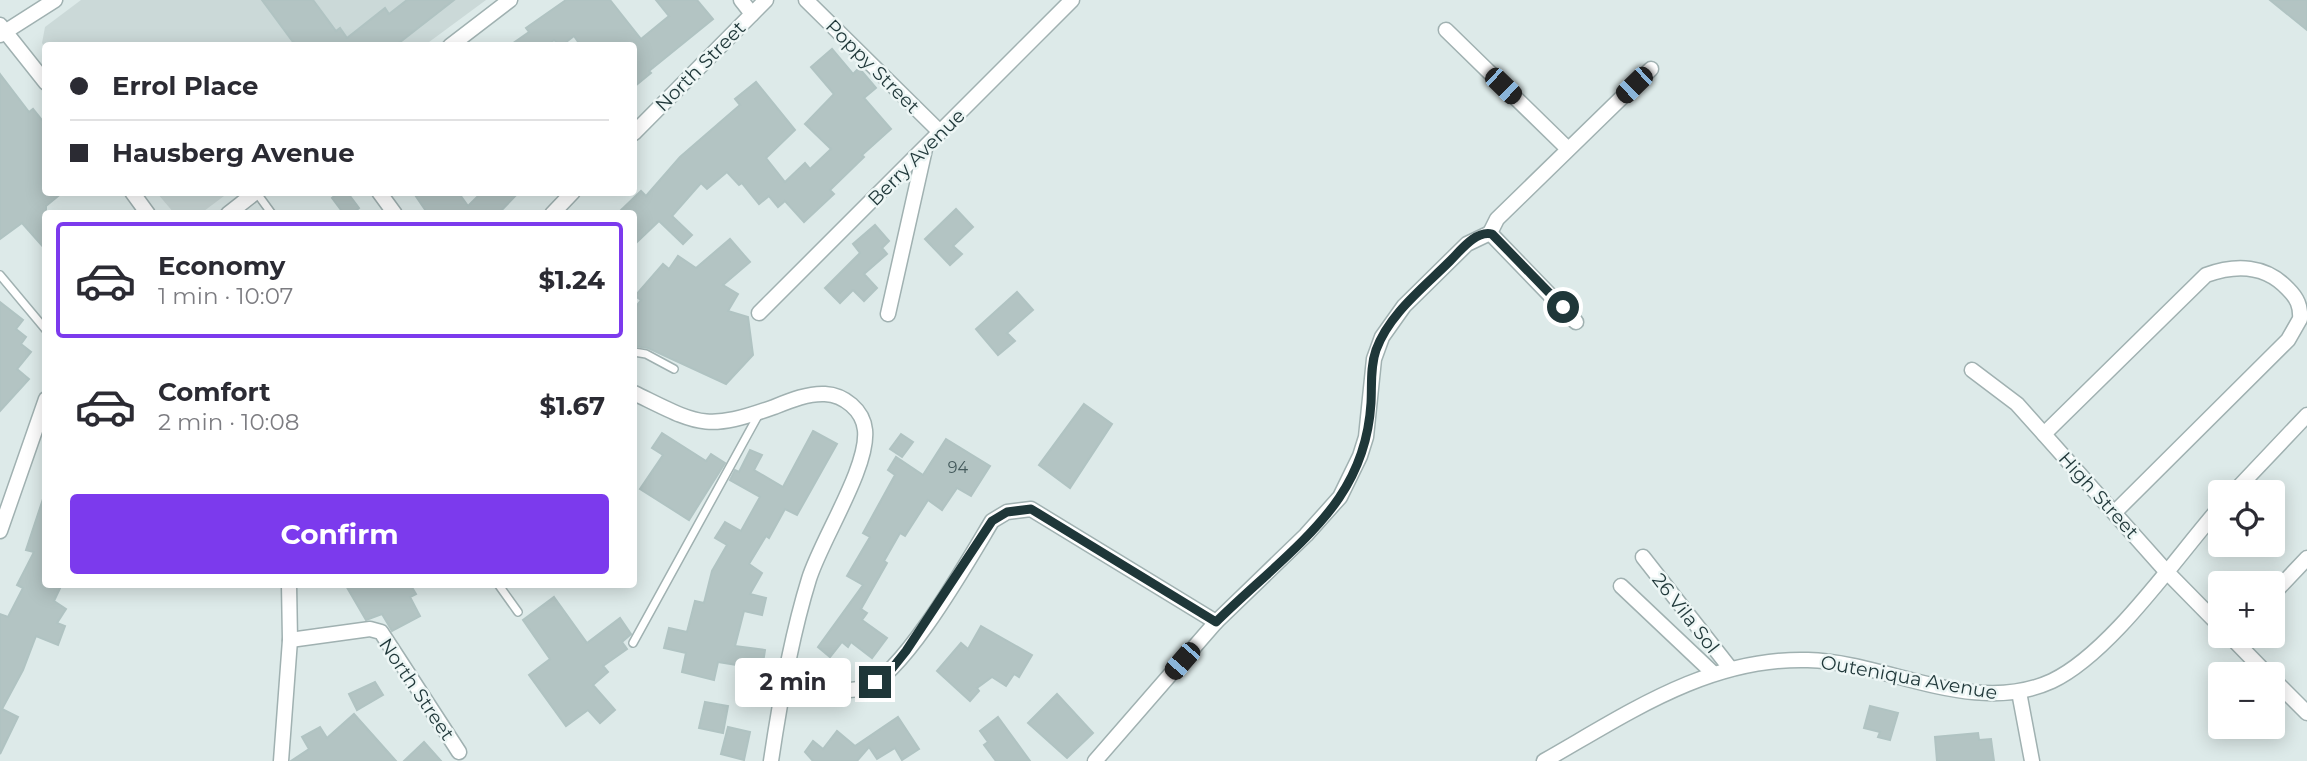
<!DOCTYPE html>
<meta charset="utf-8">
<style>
body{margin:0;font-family:Montserrat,sans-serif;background:#f2f2f3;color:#2b2b33;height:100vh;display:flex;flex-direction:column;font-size:26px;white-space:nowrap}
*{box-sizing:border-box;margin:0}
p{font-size:23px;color:#7c7c81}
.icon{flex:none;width:38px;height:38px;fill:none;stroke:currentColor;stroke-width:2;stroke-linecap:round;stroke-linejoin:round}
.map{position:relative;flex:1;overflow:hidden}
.details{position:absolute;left:42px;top:210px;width:595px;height:378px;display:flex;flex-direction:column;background:#fff;border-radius:7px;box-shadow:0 4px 18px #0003}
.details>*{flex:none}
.guide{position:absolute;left:42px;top:42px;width:595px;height:154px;border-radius:7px;box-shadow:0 4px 18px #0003;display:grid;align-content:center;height:154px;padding:0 28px;background:#fff}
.buttons{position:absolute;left:2208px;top:480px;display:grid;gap:14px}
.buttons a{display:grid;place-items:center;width:77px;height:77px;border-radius:7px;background:#fff;box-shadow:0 4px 18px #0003;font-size:35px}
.end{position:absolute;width:32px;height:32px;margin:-16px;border:9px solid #1f3739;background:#fff;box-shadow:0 0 0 4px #fff}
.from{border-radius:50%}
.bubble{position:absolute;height:49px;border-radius:7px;background:#fff;box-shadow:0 4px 18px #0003;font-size:23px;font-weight:700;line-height:49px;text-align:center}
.car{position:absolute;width:21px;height:42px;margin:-21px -10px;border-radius:9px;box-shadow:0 0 5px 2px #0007;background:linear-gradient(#222 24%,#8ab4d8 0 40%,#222 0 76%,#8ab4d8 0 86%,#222 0)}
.guide b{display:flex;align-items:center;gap:24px;height:66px;font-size:26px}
.guide b+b{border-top:2px solid #e1e1e2}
.guide i{width:18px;height:18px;background:#2b2b33}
ul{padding:12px 0 0;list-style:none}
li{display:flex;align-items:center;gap:21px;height:116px;margin:0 14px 10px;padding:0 14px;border:4px solid transparent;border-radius:7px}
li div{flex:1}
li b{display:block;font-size:26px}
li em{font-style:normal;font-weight:700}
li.current{border-color:#7c3aed}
li>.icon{width:63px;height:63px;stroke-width:1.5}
.primary-button{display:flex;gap:14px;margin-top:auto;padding:14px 28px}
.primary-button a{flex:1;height:80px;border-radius:7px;background:#7c3aed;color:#fff;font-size:28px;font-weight:700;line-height:80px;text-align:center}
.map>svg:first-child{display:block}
</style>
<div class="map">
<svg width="2307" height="761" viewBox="0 0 2307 761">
<rect width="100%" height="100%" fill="#ddeae9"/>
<g fill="#cbd9d8">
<polygon points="81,0 486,0 425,45 45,48 42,43 45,27"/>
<polygon points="157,193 228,193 200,214 174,213"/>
</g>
<g fill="#b3c4c3" stroke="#b0c3c2" stroke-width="2">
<polygon points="262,0 313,0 336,31 340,28 347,38 385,8 389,14 407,0 454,0 395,46 296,46"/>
<polygon points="566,0 610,0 641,39 669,16 656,0 697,0 713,19 649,71 651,73 634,87 634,46 581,46 574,36 561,46 554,40 547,46 509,46 529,32 526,28"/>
<polygon points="2270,0 2307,0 2307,30"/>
<polygon points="832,49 853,74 859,68 876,88 864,98 891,129 862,155 864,157 830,190 834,194 804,222 785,201 778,207 769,196 759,204 742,183 739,185 727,172 707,189 701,183 672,216 692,235 683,244 659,221 634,245 634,214 617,214 641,191 646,196 680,157 740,105 735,99 756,82 795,130 766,158 785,182 805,163 810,169 831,149 805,124 834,94 811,67"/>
<polygon points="0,74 29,112 33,109 46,125 46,192 63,192 46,206 46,250 22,223 0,239"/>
<polygon points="339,192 347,192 359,208 352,214 344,214 332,198"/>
<polygon points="413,192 458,192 468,206 482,192 519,192 498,214 428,214"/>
<polygon points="956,209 973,227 953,246 962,254 950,265 925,239"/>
<polygon points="875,225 889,241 882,248 887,254 864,274 877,288 864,301 853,290 840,303 825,288 860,253 853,244"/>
<polygon points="730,239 750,262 723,285 738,294 728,311 748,317 753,355 726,384 648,348 634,346 634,309 641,300 635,296 663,264 669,269 678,256 696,268"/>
<polygon points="1017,292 1033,310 1007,333 1015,341 998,355 976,329"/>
<polygon points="0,302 23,320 16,329 26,337 21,344 31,352 17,369 29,379 0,411"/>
<polygon points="1084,404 1112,424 1070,488 1039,465"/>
<polygon points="813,431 837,444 797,515 785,509 769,538 766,536 749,564 762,573 750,594 766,598 762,615 744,611 735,646 765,650 762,669 718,662 714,680 682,672 686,653 664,648 669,628 687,632 695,601 704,603 712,571 727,545 715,538 725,522 741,531 760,497 730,480 735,470 739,472 750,450 762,455 754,470 783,487"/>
<polygon points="662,433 706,461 711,454 725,463 689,520 640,489 663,455 652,448"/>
<polygon points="901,434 913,442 902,457 890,449"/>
<polygon points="946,439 990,466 971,496 957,488 942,510 928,500 905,536 900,533 884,561 887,563 861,609 867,613 862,620 887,638 872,658 851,642 848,647 842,642 830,657 818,647 863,585 847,576 870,537 863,533 895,475 888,470 896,457 923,475"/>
<polygon points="43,499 46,499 46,584 62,584 54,601 66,609 57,623 65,626 58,645 36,636 23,670 2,709 18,717 0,754 0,614 8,617 23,588 17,585 34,552 26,550"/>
<polygon points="345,584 410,584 416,594 410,597 420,616 392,631 382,614 366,620"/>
<polygon points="554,597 587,643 620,618 631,634 622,642 627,649 603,666 608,672 593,685 615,710 600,723 588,710 566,726 529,675 550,659 523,620"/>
<polygon points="981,626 1032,655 1019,677 1014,674 1006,686 992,677 977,688 979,691 970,701 937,671 961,643 968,649"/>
<polygon points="375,682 383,695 357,710 349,694"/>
<polygon points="1057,694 1093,733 1067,758 1028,723"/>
<polygon points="705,702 728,706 723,733 699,728"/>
<polygon points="1870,706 1898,713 1890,740 1878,737 1880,732 1864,728"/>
<polygon points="354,714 396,761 291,761 309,749 302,737 320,727 327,738"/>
<polygon points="898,717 919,749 902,760 895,748 877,759 869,747 857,761 813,761 805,752 813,741 823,749 837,731 855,746"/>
<polygon points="998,717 1030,761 996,761 984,745 988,742 980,731"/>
<polygon points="728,727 750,732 744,760 721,754"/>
<polygon points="1978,733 1979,740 1991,739 1994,761 1937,761 1935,737"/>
<polygon points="424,742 441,761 404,761"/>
</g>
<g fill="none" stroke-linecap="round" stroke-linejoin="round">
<g stroke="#a0b1b1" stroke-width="10">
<g id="service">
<polyline points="256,192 272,214"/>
<polyline points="0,275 46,330"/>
<polyline points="634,352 646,354 674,369"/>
<polyline points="498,584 518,612"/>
<polyline points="633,643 760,412"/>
</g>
</g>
<g stroke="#a0b1b1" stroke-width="17">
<g id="minor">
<polyline points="741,0 752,14"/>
<polyline points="806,0 940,132"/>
<polyline points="0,25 46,83"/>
<polyline points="1446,30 1568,149"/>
<polyline points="0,35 55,0"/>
<polyline points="450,46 510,0"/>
<polyline points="634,133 766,0"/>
<polyline points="132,192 148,214"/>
<polyline points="379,192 395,214"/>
<polyline points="228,214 256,192"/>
<polyline points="552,214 573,192"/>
<polyline points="1490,233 1497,219 1651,69"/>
<polyline points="1490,233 1576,322"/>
<polyline points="759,313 1072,0"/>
<polyline points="888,314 925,149"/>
<polyline points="1972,370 2017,404 2165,570 2221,627"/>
<path d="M634,393C698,424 704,432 774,407C789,401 808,393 825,394C844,395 863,410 865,430C869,467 821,540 809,579C791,637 780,700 771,761"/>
<path d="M2044,434L2206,275C2236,264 2266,265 2288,289C2297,298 2301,306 2300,319L2288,340L2115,512"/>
<polyline points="2234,492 2307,415"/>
<polyline points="0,531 46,399"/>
<polyline points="1643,557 1730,668"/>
<polyline points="1621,586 1713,673"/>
<polyline points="2273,594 2307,558"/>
<polyline points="2229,635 2267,674"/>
<polyline points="290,640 370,629 381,632 459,752"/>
<polyline points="2273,679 2307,713"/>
<path d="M785,683C810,686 841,695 866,687C904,674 969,559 992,521L1007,512L1031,509L1216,622"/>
<polyline points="2019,692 2032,761"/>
<polyline points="281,761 290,640 289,584"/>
<polyline points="1095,761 1216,622 1306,535 1340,497 1360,456 1366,437 1374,359 1382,337 1404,306 1467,244 1490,233"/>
<path d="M1544,761C1627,714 1708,657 1808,660C1887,662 1974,717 2052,681C2111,653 2176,557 2221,506"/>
</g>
</g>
<use href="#service" stroke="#fff" stroke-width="7"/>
<use href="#minor" stroke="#fff" stroke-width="14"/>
</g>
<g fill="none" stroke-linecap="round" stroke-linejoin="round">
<path stroke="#1f3739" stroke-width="9" d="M875,682L890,671L906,651L992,521L1007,512L1031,509L1216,622C1254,584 1310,541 1339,498C1358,470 1369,436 1371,403C1372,385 1370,367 1376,350C1389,314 1423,288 1450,261C1461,250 1476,230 1492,234L1563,307"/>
</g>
<g text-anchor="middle" stroke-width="5" stroke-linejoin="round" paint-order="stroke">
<g font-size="16" fill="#445a5c">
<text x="958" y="473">94</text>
</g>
<g font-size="19" fill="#1f3739" stroke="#edf6f5">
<text transform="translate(700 66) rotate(-45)" y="7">North Street</text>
<text transform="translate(873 66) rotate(45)" y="7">Poppy Street</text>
<text transform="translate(916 157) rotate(-45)" y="7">Berry Avenue</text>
<text transform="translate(2099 495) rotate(48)" y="7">High Street</text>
<text transform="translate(1686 613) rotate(52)" y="7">26 Vila Sol</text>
<text transform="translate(1909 677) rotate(10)" y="7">Outeniqua Avenue</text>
<text transform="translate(417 689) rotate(56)" y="7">North Street</text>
</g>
</g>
</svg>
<div class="buttons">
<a><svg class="icon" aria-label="locate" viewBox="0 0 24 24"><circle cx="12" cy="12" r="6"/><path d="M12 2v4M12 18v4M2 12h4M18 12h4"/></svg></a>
<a>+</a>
<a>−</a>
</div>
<i class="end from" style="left:1563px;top:307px"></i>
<i class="end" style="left:875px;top:682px"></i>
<div class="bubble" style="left:735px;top:658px;width:116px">2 min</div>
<i class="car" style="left:1634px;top:85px;rotate:226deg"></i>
<i class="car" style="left:1503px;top:86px;rotate:134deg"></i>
<i class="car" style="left:1182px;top:661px;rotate:221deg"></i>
<div class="guide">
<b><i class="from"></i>Errol Place</b>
<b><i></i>Hausberg Avenue</b>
</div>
<section class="details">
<ul>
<li class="current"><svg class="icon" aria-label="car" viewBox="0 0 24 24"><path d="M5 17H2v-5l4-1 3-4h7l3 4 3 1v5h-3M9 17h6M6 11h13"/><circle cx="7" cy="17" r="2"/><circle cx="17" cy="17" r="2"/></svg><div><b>Economy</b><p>1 min · 10:07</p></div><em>$1.24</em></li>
<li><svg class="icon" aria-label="car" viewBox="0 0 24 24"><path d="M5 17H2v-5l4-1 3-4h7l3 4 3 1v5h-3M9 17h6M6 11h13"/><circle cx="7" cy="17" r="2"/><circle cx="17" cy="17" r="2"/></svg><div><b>Comfort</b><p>2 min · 10:08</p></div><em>$1.67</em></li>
</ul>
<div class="primary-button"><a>Confirm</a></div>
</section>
</div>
